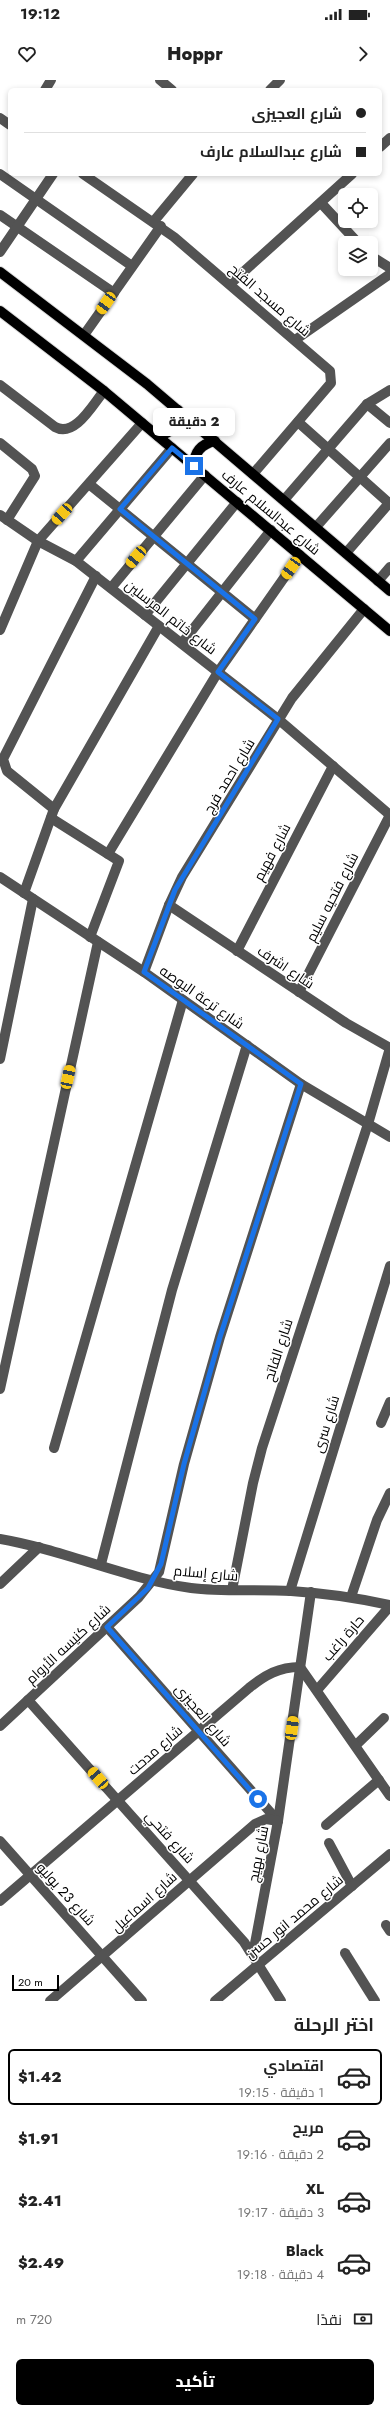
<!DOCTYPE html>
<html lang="ar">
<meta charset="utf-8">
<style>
body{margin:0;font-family:Jost,Cairo,sans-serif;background:#f6f6f6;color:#222;direction:rtl;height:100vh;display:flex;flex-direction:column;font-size:15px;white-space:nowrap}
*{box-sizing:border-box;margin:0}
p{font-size:13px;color:#767676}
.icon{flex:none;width:22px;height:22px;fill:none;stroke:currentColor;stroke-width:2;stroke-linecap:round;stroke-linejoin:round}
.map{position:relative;height:1921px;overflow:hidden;direction:ltr}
.side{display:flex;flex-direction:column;background:#fff;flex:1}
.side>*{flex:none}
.top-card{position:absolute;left:8px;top:8px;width:374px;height:88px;border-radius:6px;box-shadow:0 2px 6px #0003;direction:rtl;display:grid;align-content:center;height:88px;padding:0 16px;background:#fff}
.controls{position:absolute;left:338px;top:108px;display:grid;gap:8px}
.controls a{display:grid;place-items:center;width:40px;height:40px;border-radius:6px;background:#fff;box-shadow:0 2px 6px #0003;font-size:20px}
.scale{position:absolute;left:12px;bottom:10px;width:47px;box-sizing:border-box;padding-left:4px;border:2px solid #000;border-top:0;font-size:11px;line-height:14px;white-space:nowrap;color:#000;-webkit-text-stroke:3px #fff;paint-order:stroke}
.end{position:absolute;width:18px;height:18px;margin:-9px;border:5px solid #1a73e8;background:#fff;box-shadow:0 0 0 2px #fff}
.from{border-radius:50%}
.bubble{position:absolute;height:28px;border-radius:6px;background:#fff;box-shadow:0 2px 6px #0003;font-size:13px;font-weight:800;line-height:28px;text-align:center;direction:rtl}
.car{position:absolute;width:12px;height:24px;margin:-12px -6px;border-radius:5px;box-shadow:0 0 3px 1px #0007;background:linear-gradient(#f5c518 24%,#345 0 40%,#f5c518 0 76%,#345 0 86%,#f5c518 0)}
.top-card b{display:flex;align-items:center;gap:14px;height:38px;font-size:15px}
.top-card b+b{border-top:1px solid #e0e0e0}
.top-card i{width:10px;height:10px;background:#222}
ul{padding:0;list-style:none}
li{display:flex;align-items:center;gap:12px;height:56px;margin:0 8px 6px;padding:0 8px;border:2px solid transparent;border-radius:6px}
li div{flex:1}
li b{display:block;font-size:15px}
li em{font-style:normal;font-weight:800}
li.active{border-color:#000}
li>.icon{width:36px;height:36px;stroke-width:1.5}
h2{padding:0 16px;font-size:18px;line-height:48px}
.pay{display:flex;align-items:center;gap:10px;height:44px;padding:0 16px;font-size:15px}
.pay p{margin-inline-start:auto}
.button{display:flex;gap:8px;margin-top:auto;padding:8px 16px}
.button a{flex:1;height:46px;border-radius:6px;background:#000;color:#fff;font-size:16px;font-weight:800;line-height:46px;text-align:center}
.status{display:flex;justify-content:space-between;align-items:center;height:28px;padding:0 20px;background:#fff;direction:ltr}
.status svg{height:11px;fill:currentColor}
header{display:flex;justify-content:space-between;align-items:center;height:52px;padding:0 16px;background:#fff;font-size:18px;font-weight:800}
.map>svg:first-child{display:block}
</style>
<div class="status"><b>19:12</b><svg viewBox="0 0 49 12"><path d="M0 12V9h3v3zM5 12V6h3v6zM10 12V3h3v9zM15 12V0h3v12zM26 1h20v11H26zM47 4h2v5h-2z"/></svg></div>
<header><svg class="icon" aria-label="forward" viewBox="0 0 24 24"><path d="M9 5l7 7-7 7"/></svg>Hoppr<svg class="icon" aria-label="heart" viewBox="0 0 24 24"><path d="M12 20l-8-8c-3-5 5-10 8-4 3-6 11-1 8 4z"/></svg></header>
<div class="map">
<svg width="390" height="1921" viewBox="0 0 390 1921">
<rect width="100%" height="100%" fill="#fff"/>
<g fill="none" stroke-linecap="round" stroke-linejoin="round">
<g stroke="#dbdbdb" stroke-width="12">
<g id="major">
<polyline points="0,192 147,304 390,511"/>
<polyline points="0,231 104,311 390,551"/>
<path d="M158,356C172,353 179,344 178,330"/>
<path d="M194,386C194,372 201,364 215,361"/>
</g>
</g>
<g stroke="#535353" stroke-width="10">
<polyline points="160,0 172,10"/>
<polyline points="45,10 51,0"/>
<polyline points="270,10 280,0"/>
<polyline points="0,38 10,45"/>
<polyline points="380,67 390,58"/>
<polyline points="0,94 132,186"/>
<polyline points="83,94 174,157 330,291 331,303 253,394"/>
<polyline points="321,123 358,163"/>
<polyline points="0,135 114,213"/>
<polyline points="154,141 193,94"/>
<polyline points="0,172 53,94"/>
<polyline points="371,176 390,188"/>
<polyline points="230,204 352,94"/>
<polyline points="84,255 161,146"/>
<polyline points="295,260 390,194"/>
<path d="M0,305L55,347C75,358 93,324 104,311"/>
<polyline points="367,324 390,343"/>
<polyline points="298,342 390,424"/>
<polyline points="0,363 32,389 35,396 7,440"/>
<polyline points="89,404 255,539"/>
<polyline points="284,420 367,324 390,310"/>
<polyline points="0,435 38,461 76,481 278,639 390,735"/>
<polyline points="316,447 390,363"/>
<polyline points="346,473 390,422"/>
<polyline points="76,481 172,368"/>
<polyline points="378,501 390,487"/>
<polyline points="111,508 205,395"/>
<polyline points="145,535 237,422"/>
<polyline points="0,550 38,461 142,343"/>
<polyline points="182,563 271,450"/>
<polyline points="54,729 7,691 3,679 96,496"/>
<polyline points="51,738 119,781 90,857"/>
<polyline points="108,774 218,592 300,475"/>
<polyline points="0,797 144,892 301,1004 390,1057"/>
<polyline points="24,813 54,729 159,546"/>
<polyline points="169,825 346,943 390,968"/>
<polyline points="237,871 333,686"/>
<polyline points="144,892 169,825 182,797 292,618 364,529"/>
<polyline points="299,912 390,735"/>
<polyline points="0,979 33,819"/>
<polyline points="0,1309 98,862"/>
<polyline points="381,1343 390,1322"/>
<polyline points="54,1368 183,920"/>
<path d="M0,1459C65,1470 126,1499 191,1508C224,1512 258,1509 291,1511C324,1513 357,1518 390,1525"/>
<polyline points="101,1484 172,1210 247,965"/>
<polyline points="0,1504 39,1467"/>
<polyline points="232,1510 253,1403 262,1368 368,1044 390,968"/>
<polyline points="290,1511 390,1186"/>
<polyline points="351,1517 377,1440 390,1413"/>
<polyline points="107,1547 278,1741"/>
<polyline points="318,1609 390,1526"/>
<polyline points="28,1620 244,1862 281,1921"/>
<polyline points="0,1646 139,1517 159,1492 184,1384 220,1257 301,1004"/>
<polyline points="356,1665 384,1638"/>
<polyline points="326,1745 379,1700"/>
<polyline points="0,1761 142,1921"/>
<polyline points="329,1763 352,1806"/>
<path d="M0,1821L249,1608C265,1595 279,1587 300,1587L390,1716"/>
<polyline points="386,1845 390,1851"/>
<polyline points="345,1873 375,1921"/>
<polyline points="253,1874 278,1741 311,1512"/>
<polyline points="50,1921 255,1744 266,1739 278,1741"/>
<polyline points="215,1921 390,1774"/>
</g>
<use href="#major" stroke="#000" stroke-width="10"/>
</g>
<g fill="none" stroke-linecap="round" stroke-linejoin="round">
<polyline stroke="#1a73e8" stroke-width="5" points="194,386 172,368 120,429 255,539 218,592 278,639 175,810 144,892 301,1004 220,1257 184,1384 161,1484 148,1508 107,1547 258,1719"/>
</g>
<g text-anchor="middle" stroke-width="3" stroke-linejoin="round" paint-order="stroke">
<g font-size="14" fill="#000" stroke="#fff">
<text transform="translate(270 220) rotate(41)" y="5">شارع مسجد الفتح</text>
<text transform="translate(271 432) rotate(40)" y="5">شارع عبدالسلام عارف</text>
<text transform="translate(171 537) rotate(38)" y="5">شارع خاتم المرسلين</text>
<text transform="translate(229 696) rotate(-59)" y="5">شارع احمد فرج</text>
<text transform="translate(272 772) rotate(-62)" y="5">شارع فهيم</text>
<text transform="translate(332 817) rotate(-63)" y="5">شارع فتحيه سليم</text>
<text transform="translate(286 887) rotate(34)" y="5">شارع اشرف</text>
<text transform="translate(202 917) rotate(35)" y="5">شارع ترعة البوصه</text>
<text transform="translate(278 1270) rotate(-72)" y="5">شارع الفاتح</text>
<text transform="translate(326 1344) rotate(-73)" y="5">شارع سرى</text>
<text transform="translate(206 1493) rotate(5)" y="5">شارع إسلام</text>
<text transform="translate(343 1558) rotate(-49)" y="5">حارة راغب</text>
<text transform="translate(68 1564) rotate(-43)" y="5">شارع كنيسه الأروام</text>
<text transform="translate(203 1635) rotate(49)" y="5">شارع العجيزى</text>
<text transform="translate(155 1670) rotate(-41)" y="5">شارع مدحت</text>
<text transform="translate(170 1757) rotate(48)" y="5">شارع فتحي</text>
<text transform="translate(258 1774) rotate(-79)" y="5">شارع بهيج</text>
<text transform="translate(66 1814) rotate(48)" y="5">شارع 23 يوليو</text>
<text transform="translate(144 1822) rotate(-42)" y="5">شارع اسماعيل</text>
<text transform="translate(294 1837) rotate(-40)" y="5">شارع محمد انور حسن</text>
</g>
</g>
</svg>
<div class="controls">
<a><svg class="icon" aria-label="locate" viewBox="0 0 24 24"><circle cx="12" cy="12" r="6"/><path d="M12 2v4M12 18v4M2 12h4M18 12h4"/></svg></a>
<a><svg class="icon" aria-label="layers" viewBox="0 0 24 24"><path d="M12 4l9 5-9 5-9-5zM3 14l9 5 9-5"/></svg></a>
</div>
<div class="scale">20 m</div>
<i class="end from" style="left:258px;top:1719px"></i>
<i class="end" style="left:194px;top:386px"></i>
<div class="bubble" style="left:153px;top:328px;width:82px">2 دقيقة</div>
<i class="car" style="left:106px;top:223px;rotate:215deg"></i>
<i class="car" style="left:62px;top:434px;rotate:222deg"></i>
<i class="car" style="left:136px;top:477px;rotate:220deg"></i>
<i class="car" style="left:291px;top:488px;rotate:215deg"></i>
<i class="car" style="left:68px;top:997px;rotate:12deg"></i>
<i class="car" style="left:292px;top:1648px;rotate:8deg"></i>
<i class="car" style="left:98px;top:1698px;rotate:319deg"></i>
<div class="top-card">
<b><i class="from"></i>شارع العجيزى</b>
<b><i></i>شارع عبدالسلام عارف</b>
</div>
</div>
<section class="side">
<h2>اختر الرحلة</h2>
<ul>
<li class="active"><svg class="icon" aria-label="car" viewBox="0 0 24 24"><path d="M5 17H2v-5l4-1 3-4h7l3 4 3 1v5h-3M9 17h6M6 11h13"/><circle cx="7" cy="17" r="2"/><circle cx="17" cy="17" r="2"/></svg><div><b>اقتصادي</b><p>1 دقيقة · 19:15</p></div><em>$1.42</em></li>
<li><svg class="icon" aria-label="car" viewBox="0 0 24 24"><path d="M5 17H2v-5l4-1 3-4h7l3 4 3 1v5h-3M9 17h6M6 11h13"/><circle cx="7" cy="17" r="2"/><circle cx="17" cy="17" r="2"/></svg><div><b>مريح</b><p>2 دقيقة · 19:16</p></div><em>$1.91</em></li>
<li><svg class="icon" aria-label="car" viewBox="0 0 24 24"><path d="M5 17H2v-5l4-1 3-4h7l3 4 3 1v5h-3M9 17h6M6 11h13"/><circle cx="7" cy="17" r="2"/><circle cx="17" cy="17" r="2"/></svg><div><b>XL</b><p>3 دقيقة · 19:17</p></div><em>$2.41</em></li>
<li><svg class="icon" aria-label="car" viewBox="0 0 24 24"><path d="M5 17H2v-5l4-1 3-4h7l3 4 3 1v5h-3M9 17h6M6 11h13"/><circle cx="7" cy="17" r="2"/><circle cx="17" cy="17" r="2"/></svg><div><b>Black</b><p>4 دقيقة · 19:18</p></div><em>$2.49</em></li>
</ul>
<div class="pay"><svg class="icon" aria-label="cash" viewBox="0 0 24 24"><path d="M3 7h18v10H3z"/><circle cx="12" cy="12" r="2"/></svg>نقدًا<p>720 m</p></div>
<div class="button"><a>تأكيد</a></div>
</section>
